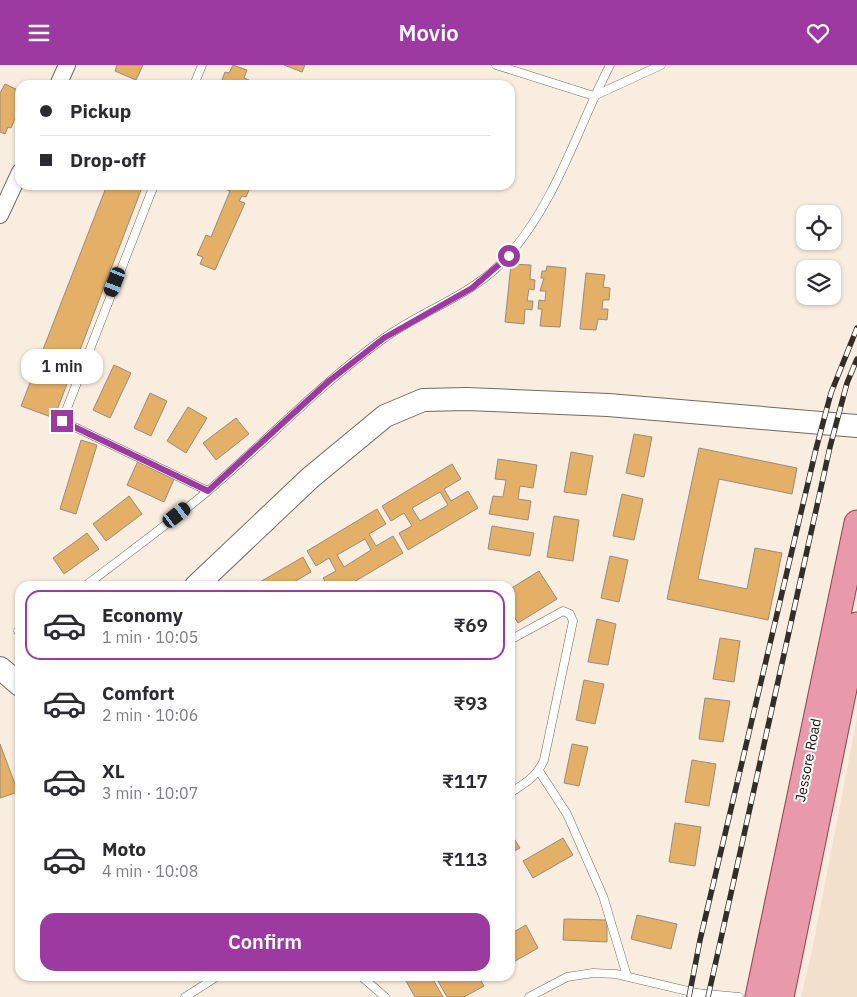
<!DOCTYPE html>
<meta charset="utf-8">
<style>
body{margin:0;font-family:"IBM Plex Sans",sans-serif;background:#f2f2f3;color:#2b2b33;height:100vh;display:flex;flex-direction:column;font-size:19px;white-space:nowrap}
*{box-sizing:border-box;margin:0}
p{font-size:16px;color:#7c7c81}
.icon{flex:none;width:28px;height:28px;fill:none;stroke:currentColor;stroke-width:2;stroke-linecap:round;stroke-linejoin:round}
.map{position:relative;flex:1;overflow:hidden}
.panel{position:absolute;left:15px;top:516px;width:500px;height:400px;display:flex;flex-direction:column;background:#fff;border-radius:15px;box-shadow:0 1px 4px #0004}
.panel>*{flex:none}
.guide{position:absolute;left:15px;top:15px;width:500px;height:110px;border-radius:15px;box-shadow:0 1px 4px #0004;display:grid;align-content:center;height:110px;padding:0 25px;background:#fff}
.tools{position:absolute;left:796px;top:140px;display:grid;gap:10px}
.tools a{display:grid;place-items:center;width:45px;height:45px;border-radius:10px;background:#fff;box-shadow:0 1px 4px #0004;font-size:25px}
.end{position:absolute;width:22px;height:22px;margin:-11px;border:6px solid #9c3aa1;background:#fff;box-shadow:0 0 0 2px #fff}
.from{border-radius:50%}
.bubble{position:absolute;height:35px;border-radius:15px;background:#fff;box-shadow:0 1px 4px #0004;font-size:16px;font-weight:600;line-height:35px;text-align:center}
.car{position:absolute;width:15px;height:30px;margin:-15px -8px;border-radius:6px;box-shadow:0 0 4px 1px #0007;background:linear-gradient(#222 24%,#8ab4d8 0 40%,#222 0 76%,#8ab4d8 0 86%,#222 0)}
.guide b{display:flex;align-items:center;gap:18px;height:48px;font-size:19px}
.guide b+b{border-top:1px solid #e1e1e2}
.guide i{width:12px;height:12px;background:#2b2b33}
ul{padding:9px 0 0;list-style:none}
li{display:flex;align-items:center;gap:15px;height:70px;margin:0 10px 8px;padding:0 15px;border:2px solid transparent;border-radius:15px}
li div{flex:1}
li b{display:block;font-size:19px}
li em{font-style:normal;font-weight:600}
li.on{border-color:#9c3aa1}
li>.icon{width:45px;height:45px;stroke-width:1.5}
.action{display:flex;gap:10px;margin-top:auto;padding:10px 25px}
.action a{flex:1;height:58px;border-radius:15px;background:#9c3aa1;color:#fff;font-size:20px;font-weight:600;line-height:58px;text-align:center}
header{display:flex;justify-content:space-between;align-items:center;height:65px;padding:0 25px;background:#9c3aa1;color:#fff;font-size:22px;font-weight:600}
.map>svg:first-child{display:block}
</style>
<header><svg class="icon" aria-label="menu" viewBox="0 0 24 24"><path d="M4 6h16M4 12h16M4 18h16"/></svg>Movio<svg class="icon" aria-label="heart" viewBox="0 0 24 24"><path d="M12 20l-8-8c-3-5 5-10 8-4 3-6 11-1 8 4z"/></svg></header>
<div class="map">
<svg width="857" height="932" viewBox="0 0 857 932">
<rect width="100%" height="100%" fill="#f9eddf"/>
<polygon fill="#f2e0cd" points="857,652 857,932 801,932 813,881"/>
<g fill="#e4af67" stroke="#968c7f" fill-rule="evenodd">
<polygon points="117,0 143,0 136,15 115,6"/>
<polygon points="233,0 247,5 244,13 249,15 247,20 220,20 225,7 229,8"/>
<polygon points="284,0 305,0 302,7"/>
<polygon points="5,19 20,26 20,42 11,63 8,62 5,69 0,67 0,28"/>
<polygon points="107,120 143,120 54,353 21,341"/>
<polygon points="227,120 251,120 246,132 242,131 239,136 245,138 215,205 200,199 203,192 197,190 206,170 211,172 230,126 225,124"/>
<polygon points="511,199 531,200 530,214 535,215 534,225 529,224 527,236 533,236 532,245 525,244 524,259 505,257"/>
<polygon points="547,201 566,203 560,262 540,261 542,244 538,244 539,235 545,236 546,226 540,226 544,213 541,213 542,206 546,206"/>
<polygon points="586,208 605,210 603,222 610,223 609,235 603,235 602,244 608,244 607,255 598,254 596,265 580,264"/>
<polygon points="114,300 131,308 110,353 93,345"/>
<polygon points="150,328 167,336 151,371 134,363"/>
<polygon points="188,342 207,353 186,388 167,376"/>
<polygon points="236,353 249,369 216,395 203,378"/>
<polygon points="634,369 652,372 644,412 626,408"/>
<polygon points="81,375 97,380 76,449 60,444"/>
<polygon points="699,383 797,403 792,429 719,414 698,514 747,524 755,483 782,488 768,555 667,534"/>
<polygon points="571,387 593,391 586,430 564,427"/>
<polygon points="498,394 537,400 533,423 520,421 518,434 531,436 528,455 489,449 493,431 503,432 506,415 495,414"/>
<polygon points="138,396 175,412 164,437 127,420"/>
<path d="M452,399L461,414L444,424L451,436L468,426L478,443L408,485L399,468L412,461L404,448L391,456L382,441ZM440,427L448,440L420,456L412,443Z"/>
<polygon points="622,429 643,434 634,475 613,471"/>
<polygon points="129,431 142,449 106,476 93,459"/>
<path d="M377,444L386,459L369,469L376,481L393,471L403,488L347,521H328L323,513L336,506L329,493L316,501L307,486ZM365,474L371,485L344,502L337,490Z"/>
<polygon points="554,451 579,455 573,496 547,492"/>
<polygon points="492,461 534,468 530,491 488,484"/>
<polygon points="87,468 99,484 64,509 53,493"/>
<polygon points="610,491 628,495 619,537 601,533"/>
<polygon points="303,492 311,507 294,517 297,521 290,521 289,519 285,521 253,521"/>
<polygon points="539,506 557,534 518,558 510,545 510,524"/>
<polygon points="597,554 616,559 608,600 588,597"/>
<polygon points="720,573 740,576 734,617 713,614"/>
<polygon points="584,615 604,619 595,659 576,655"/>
<polygon points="705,633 730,636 723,677 699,674"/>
<polygon points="0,679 18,727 0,733"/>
<polygon points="572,679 588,682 579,721 564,718"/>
<polygon points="692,695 716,699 709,741 685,737"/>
<polygon points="675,758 701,762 695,801 669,797"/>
<polygon points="510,767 520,783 510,788"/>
<polygon points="563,773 573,790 533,813 523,796"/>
<polygon points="637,850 677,859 671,884 631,874"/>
<polygon points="564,854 607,855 607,877 563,875"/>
<polygon points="526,860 538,883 510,899 510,869"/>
<polygon points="415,911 431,911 443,932 415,932 406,916"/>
<polygon points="446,911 478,911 484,921 464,932 447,932 438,916"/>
</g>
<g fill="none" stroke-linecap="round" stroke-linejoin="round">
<g stroke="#73695d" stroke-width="9">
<g id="lane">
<polyline points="496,0 594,31 661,0"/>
<polyline points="194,20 202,0"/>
<polyline points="154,120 62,356 208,426"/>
<path d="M85,521C126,490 168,459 208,426C267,376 320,319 383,274C424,244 475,230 509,190C557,135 577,64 610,0"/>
<polyline points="18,566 20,565"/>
<path d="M510,575L563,546L570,549L573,556L544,695C537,712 525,718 510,728"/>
<polyline points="539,706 567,749 603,831 627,911"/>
<polyline points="361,911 385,932"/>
<polyline points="696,928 739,932"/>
<polyline points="185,932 218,911"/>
<polyline points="529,932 567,912 593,908 616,909 696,928 695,932"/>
</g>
</g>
<g stroke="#73695d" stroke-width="18">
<g id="street">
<polyline points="58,20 67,0"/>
<polyline points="0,150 20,107"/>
</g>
</g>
<g stroke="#73695d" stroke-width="24">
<g id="secondary">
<polyline points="196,521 310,413 385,351 423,335 467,334 608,340 857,361"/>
<polyline points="0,603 20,620"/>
</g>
</g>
<g stroke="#953e4e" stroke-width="27">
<g id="primary">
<polyline points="758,932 857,458"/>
<polyline points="781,932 857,560"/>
</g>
</g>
<use href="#lane" stroke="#fff" stroke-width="8"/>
<use href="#street" stroke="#fff" stroke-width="16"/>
<use href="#secondary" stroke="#fff" stroke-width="22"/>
<use href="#primary" stroke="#e99aaa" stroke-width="25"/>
<g stroke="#332e27" stroke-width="5.5">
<g id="rail">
<polyline points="689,932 700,875 816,384 831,328 857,263"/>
<polyline points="708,932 830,382 847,318 857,294"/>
</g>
</g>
<use href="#rail" stroke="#fffcf9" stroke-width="4" stroke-dasharray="11" stroke-linecap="butt"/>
</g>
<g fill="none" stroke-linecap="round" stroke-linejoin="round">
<polyline stroke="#9c3aa1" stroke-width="6" points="62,356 208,426 329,316 384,273 472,223 509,191"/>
</g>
<g text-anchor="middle" stroke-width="4" stroke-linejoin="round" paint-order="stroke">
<g font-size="14" fill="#130f0a" stroke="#fffcf9">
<text transform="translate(808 695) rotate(-79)" y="5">Jessore Road</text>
</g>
</g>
</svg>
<div class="tools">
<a><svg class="icon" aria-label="locate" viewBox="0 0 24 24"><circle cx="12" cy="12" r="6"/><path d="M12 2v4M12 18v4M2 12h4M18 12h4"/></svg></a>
<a><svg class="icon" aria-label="layers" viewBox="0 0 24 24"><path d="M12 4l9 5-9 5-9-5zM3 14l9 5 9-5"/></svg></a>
</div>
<i class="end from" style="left:509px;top:191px"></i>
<i class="end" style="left:62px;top:356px"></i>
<div class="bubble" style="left:21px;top:284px;width:82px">1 min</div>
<i class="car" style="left:115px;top:217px;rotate:201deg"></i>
<i class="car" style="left:177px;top:450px;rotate:52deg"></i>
<div class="guide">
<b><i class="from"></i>Pickup</b>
<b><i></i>Drop-off</b>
</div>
<section class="panel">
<ul>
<li class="on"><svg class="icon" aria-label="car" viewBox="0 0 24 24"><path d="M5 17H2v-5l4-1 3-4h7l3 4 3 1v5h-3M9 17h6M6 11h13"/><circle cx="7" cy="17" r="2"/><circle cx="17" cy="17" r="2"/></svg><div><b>Economy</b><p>1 min · 10:05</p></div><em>₹69</em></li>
<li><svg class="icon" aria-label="car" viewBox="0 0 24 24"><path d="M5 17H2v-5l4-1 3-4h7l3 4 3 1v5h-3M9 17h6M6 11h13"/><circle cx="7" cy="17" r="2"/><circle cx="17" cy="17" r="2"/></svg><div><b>Comfort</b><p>2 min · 10:06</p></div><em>₹93</em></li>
<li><svg class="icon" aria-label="car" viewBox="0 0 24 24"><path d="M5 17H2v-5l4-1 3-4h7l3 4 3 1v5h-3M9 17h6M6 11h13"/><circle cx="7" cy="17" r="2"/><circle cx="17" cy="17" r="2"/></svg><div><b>XL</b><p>3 min · 10:07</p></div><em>₹117</em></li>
<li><svg class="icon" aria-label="car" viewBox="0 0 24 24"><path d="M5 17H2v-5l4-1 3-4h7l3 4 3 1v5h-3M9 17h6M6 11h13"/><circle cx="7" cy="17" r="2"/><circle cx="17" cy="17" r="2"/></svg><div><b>Moto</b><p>4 min · 10:08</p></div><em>₹113</em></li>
</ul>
<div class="action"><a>Confirm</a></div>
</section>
</div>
